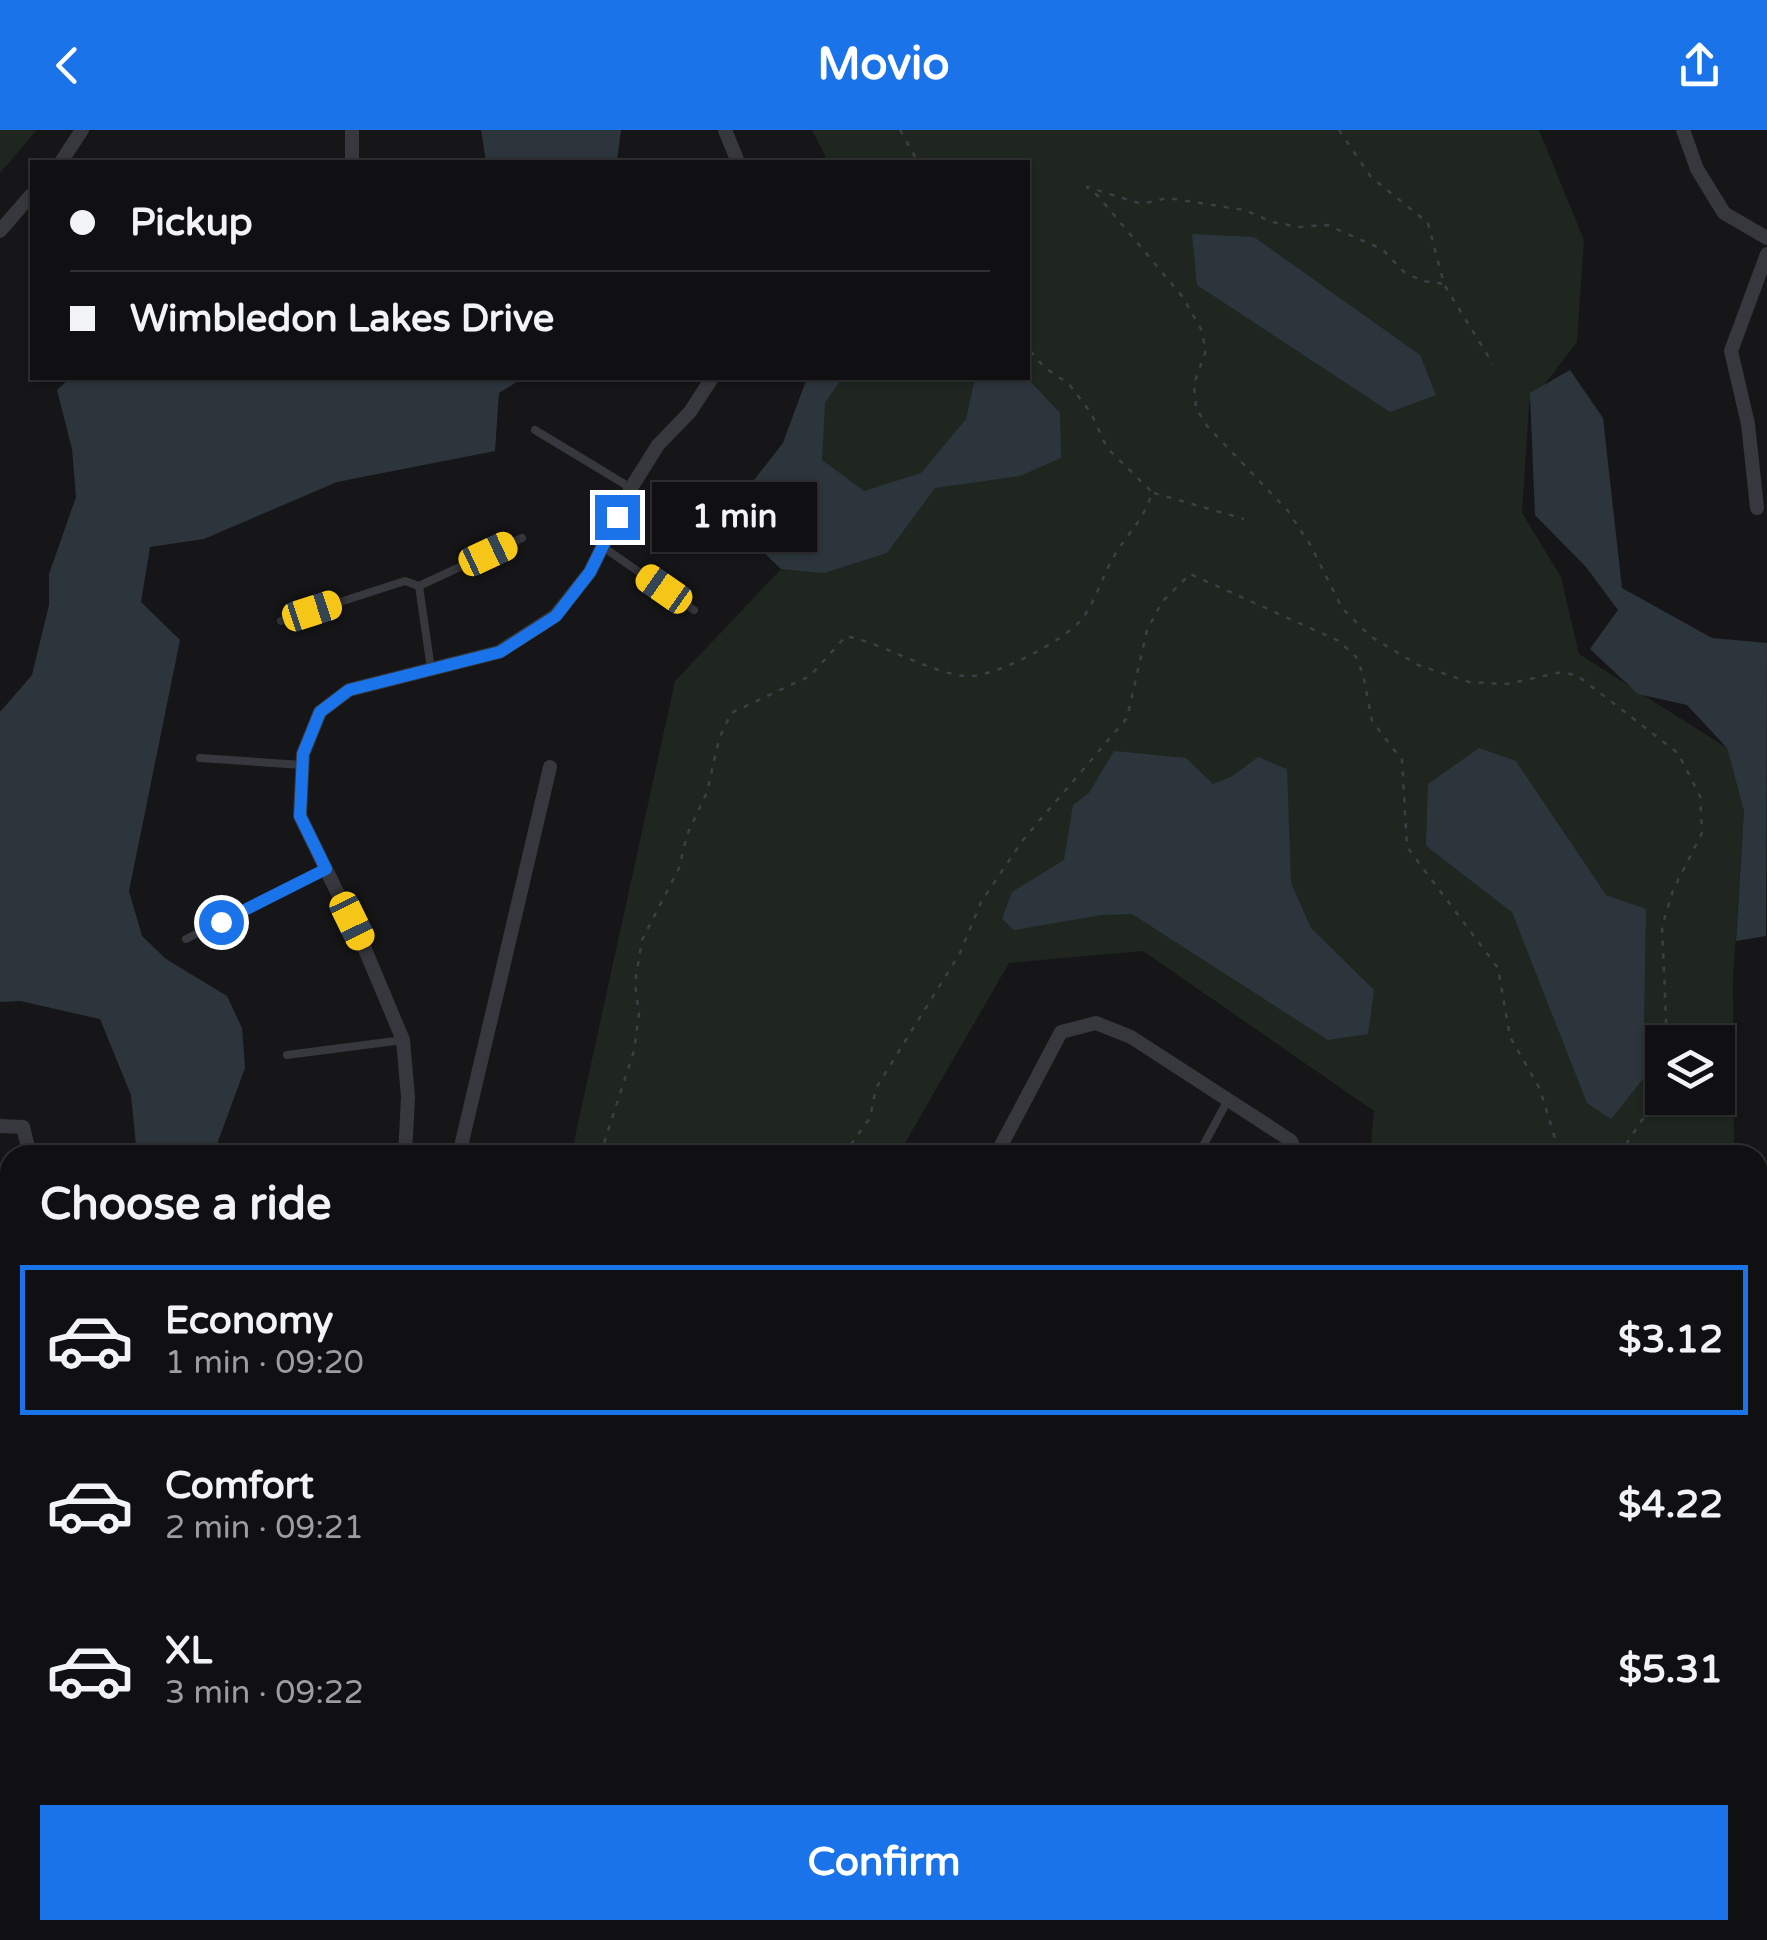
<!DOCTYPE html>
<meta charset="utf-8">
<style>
body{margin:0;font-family:"Varela Round",sans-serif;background:#1e1e20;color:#f1f3f6;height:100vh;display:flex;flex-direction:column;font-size:38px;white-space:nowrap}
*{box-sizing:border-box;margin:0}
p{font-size:32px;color:#9c9d9f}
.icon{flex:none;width:55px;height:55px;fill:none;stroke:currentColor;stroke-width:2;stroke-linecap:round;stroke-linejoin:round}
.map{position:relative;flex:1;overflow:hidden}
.drawer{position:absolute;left:0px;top:1015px;width:1768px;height:795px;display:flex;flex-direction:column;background:#101012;border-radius:30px 30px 0 0;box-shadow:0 2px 8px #0004,0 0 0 2px #303032}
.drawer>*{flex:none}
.hud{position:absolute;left:30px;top:30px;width:1000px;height:220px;border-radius:0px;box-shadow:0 2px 8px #0004,0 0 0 2px #303032;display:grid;align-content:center;height:220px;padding:0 40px;background:#101012}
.controls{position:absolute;left:1645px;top:895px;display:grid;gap:20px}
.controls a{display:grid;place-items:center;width:90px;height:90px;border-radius:0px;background:#101012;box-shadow:0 2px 8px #0004,0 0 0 2px #303032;font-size:50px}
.end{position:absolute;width:45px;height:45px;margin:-22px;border:12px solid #1a73e8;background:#fff;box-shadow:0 0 0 5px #fff}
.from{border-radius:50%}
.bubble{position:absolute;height:70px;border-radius:0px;background:#101012;box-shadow:0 2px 8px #0004,0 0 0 2px #303032;font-size:32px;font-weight:800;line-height:70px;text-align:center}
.car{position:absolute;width:30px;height:60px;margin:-30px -15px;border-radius:12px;box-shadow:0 0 8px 2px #0007;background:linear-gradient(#f5c518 24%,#345 0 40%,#f5c518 0 76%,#345 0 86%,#f5c518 0)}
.hud b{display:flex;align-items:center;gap:35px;height:95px;font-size:38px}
.hud b+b{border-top:2px solid #303032}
.hud i{width:25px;height:25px;background:#f1f3f6}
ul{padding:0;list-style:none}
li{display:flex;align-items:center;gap:30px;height:150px;margin:0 20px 15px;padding:0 20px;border:5px solid transparent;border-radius:0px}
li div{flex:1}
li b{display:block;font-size:38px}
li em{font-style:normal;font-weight:800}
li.on{border-color:#1a73e8}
li>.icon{width:90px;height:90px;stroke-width:1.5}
h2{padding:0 40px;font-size:45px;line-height:120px}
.primary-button{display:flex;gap:20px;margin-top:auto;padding:20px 40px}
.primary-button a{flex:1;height:115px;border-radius:0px;background:#1a73e8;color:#fff;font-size:40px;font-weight:800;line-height:115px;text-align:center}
header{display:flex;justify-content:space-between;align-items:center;height:130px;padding:0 40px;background:#1a73e8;color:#fff;font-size:45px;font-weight:800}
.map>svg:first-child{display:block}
</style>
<header><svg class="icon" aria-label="back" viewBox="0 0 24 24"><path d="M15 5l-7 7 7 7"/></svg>Movio<svg class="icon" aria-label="share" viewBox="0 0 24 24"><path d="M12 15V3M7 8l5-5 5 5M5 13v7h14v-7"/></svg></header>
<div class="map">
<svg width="1767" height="1810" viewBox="0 0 1767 1810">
<rect width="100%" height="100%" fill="#161618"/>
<g fill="#1e261f" fill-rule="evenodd">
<polygon points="0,0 37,0 0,43"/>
<path d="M812,0H1539L1584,110L1577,212L1529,275L1522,383L1561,447L1579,524L1727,618L1744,681L1733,850L1734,1025H1370L1374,981L1143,821L1009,833L898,1025H571L675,551L781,439L726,386L783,313L807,248H1028V32H828ZM1662,912H1718V968H1662Z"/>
</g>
<g fill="#2c353c">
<polygon points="481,0 621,0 617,32 486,32"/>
<polygon points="1192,104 1254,107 1420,225 1436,265 1390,282 1197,155"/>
<polygon points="1570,240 1603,288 1622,458 1712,508 1767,513 1766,806 1736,811 1744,681 1727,618 1687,575 1638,564 1590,519 1618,480 1586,437 1535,385 1530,263"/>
<polygon points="70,248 523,248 499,263 495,321 337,352 204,409 150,417 141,472 180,510 129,761 142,806 166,829 227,866 242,898 245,938 213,1025 137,1025 131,965 100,889 20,871 0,872 0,582 32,545 49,475 49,444 76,367 72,319 57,260"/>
<polygon points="807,248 842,248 825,273 822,330 864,361 921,343 966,289 975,248 1027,248 1060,283 1061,328 1020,346 935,358 887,423 824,443 781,439 726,386 783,313"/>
<polygon points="1479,618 1516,631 1606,765 1646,779 1643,949 1611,989 1587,973 1512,782 1426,716 1428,654"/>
<polygon points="1114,621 1186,628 1213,654 1231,647 1258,627 1287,639 1291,753 1311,798 1374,860 1368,904 1328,910 1132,784 1101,785 1014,800 1002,789 1012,762 1064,730 1073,675 1089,663"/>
<polygon points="0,1373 10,1390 10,1461 0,1466"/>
<polygon points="192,1800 258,1800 278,1810 197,1810"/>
<polygon points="368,1800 582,1800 579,1810 361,1810"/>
</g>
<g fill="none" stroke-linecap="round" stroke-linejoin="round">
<polyline stroke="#2c353c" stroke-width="18" points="1443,1800 1467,1810"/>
<g stroke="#3d3f44" stroke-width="2.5" stroke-dasharray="5 8" stroke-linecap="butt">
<polyline points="900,0 918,32"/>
<polyline points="1339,0 1371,47 1428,93 1444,154 1422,151 1404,142 1382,119 1327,95 1299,97 1272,92 1245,80 1167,68 1142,74 1087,57 1098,66 1182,166 1201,199 1206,220 1194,254 1196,278 1207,296 1288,381 1311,416 1342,478 1370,506 1418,535 1469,552 1507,554 1562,542 1578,546 1678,623 1700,666 1702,703 1673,760 1662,797 1667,912"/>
<polyline points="1445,156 1493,234"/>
<polyline points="1154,363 1244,389"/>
<path d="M600,1025L634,921L639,884L635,853L642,810L679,738L687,705L707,662L719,609L731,583L810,546L846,506C887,515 923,540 964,546C990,550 1064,511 1081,490C1096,471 1101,449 1113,428C1127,403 1144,391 1152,362L1107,318L1091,283L1069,254L1044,237L1028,218"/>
<polyline points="843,1025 870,988 876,958 960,823 981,772 1023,710 1127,588 1147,500 1162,472 1190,444 1339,511 1356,527 1363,544 1372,591 1402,630 1407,717 1498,838 1510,907 1540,959 1560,1025"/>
<polyline points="1619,1025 1662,960"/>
</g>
<g stroke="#37383d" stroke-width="8">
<polyline points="535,300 631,358"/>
<polyline points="603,417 694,480"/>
<polyline points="419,456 522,408"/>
<polyline points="281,491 405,451 419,456 431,539"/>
<polyline points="200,628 302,635"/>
<polyline points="186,809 326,739"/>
<polyline points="287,925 403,910"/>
<polyline points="1198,1025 1228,970"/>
<polyline points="0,1565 10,1576"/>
<polyline points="875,1800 899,1810"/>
<polyline points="998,1800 1006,1804 1003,1810"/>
<polyline points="640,1809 642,1810"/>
<polyline points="35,1810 39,1800"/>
<polyline points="706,1810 710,1800"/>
<polyline points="818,1810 823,1800"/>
<polyline points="917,1810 921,1800"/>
<polyline points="1146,1810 1150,1800"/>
</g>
<g stroke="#37383d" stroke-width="14">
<polyline points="352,0 352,32"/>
<polyline points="725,0 738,32"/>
<polyline points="1683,0 1697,39 1724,83 1767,108"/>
<polyline points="61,32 82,0"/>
<polyline points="0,101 32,64"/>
<polyline points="1757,378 1748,294 1731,221 1767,124"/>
<polyline points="0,996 23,997 30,1025"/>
<polyline points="405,1025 408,967 403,910 364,817 300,686 303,624 320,582 349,560 499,522 555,486 590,442 631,358 658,315 690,282 712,248"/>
<polyline points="459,1025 550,637"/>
<polyline points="996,1025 1061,902 1096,893 1131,907 1279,1003 1291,1011 1297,1025"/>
<polyline points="0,1331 10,1338"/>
<polyline points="1758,1495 1767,1490"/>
<polyline points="0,1619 10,1626"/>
<polyline points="88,1800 92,1810"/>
<polyline points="308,1800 311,1810"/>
<polyline points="338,1800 341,1810"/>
</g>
<g stroke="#53555c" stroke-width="22">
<polyline points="0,1255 10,1260"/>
<polyline points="0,1278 10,1283"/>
<polyline points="0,1302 10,1306"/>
<polyline points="1183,1800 1208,1810"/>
<polyline points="1314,1800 1338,1810"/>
</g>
</g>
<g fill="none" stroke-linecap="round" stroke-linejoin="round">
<polyline stroke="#1a73e8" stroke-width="12" points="221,792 326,739 300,686 303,624 320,582 349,560 500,522 556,486 590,442 617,387"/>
</g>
</svg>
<div class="controls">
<a><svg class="icon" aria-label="layers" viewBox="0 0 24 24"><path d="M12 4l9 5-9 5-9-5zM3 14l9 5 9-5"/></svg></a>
</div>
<i class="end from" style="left:221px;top:792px"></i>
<i class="end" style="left:617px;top:387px"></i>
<div class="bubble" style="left:652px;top:352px;width:165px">1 min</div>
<i class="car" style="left:488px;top:424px;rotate:65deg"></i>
<i class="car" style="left:664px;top:459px;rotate:305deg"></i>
<i class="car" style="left:312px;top:481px;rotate:72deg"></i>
<i class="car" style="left:352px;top:791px;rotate:154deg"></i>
<div class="hud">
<b><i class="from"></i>Pickup</b>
<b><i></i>Wimbledon Lakes Drive</b>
</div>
<section class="drawer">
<h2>Choose a ride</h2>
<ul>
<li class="on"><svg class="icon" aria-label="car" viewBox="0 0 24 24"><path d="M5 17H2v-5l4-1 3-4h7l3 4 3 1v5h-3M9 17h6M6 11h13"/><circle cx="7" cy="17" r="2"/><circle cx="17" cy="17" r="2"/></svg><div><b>Economy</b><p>1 min · 09:20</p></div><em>$3.12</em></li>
<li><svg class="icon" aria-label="car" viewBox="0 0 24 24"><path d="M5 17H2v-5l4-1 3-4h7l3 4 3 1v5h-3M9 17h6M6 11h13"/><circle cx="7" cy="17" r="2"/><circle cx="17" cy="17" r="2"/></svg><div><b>Comfort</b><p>2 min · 09:21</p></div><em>$4.22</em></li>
<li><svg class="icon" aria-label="car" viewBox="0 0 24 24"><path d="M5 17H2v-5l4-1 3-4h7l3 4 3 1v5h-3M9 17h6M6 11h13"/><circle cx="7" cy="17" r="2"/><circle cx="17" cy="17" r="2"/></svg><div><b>XL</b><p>3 min · 09:22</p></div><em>$5.31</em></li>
</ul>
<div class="primary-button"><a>Confirm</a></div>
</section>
</div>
